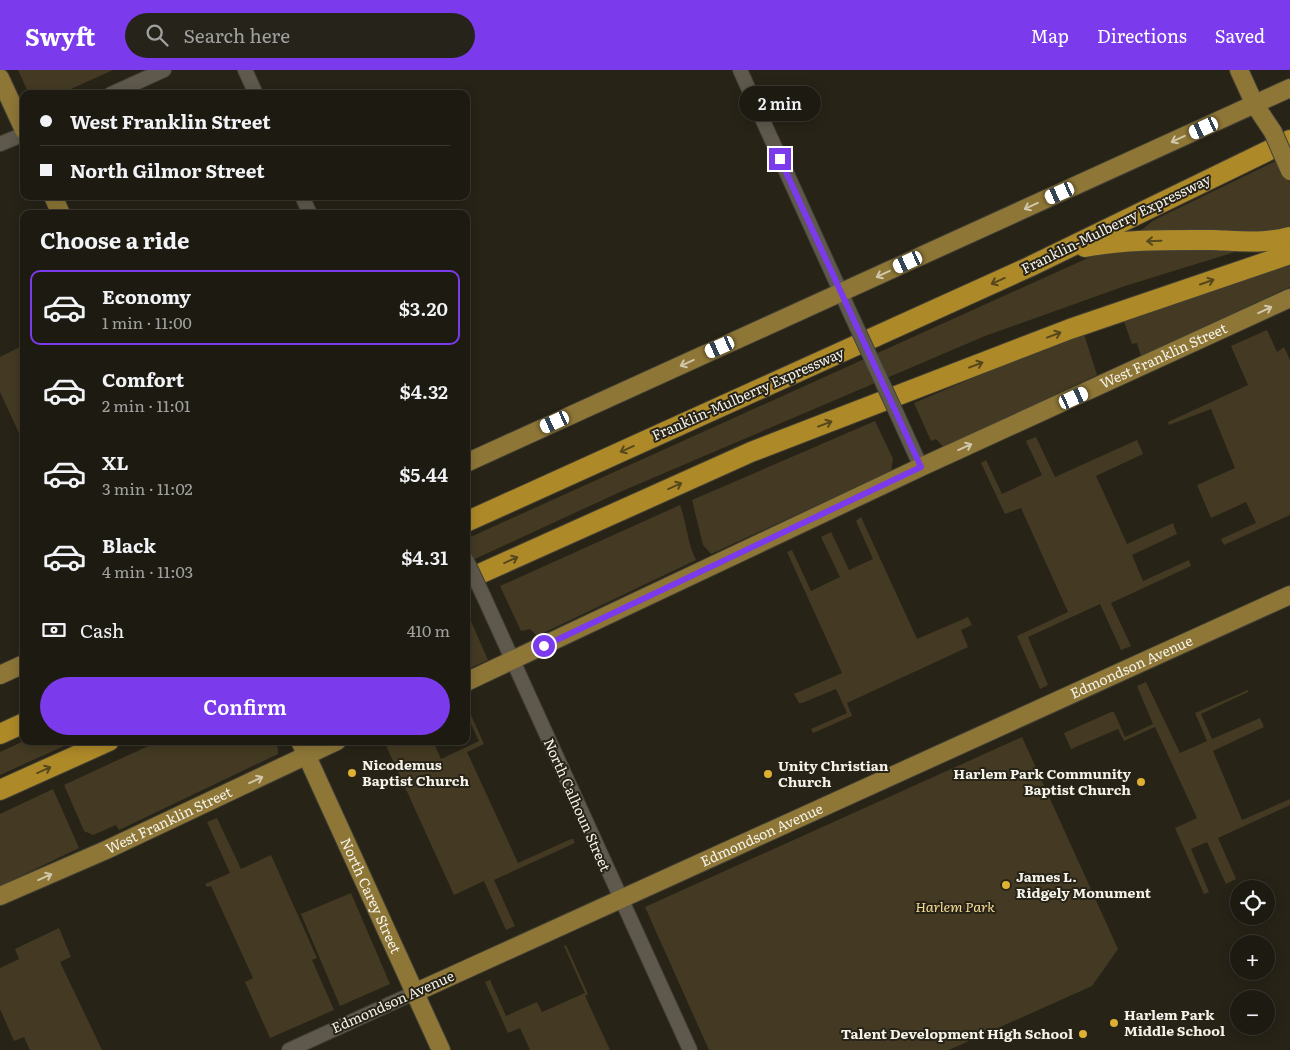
<!DOCTYPE html>
<meta charset="utf-8">
<style>
body{margin:0;font-family:Literata,serif;background:#25231a;color:#f1f3f6;height:100vh;display:flex;flex-direction:column;font-size:19px;white-space:nowrap}
*{box-sizing:border-box;margin:0}
p{font-size:16px;color:#a0a19f}
.icon{flex:none;width:28px;height:28px;fill:none;stroke:currentColor;stroke-width:2;stroke-linecap:round;stroke-linejoin:round}
.map{position:relative;flex:1;overflow:hidden}
.drawer{position:absolute;left:20px;top:140px;width:450px;height:535px;display:flex;flex-direction:column;background:#1d1a11;border-radius:10px;box-shadow:0 2px 12px #0003,0 0 0 1px #3b3831}
.drawer>*{flex:none}
.top-card{position:absolute;left:20px;top:20px;width:450px;height:110px;border-radius:10px;box-shadow:0 2px 12px #0003,0 0 0 1px #3b3831;display:grid;align-content:center;height:110px;padding:0 20px;background:#1d1a11}
.controls{position:absolute;left:1230px;top:810px;display:grid;gap:10px}
.controls a{display:grid;place-items:center;width:45px;height:45px;border-radius:50%;background:#1d1a11;box-shadow:0 2px 12px #0003,0 0 0 1px #3b3831;font-size:25px}
.end{position:absolute;width:22px;height:22px;margin:-11px;border:6px solid #7c3aed;background:#fff;box-shadow:0 0 0 2px #fff}
.from{border-radius:50%}
.bubble{position:absolute;height:35px;border-radius:18px;background:#1d1a11;box-shadow:0 2px 12px #0003,0 0 0 1px #3b3831;font-size:16px;font-weight:600;line-height:35px;text-align:center}
.car{position:absolute;width:15px;height:30px;margin:-15px -8px;border-radius:6px;box-shadow:0 0 4px 1px #0007;background:linear-gradient(#fff 24%,#345 0 40%,#fff 0 76%,#345 0 86%,#fff 0)}
.top-card b{display:flex;align-items:center;gap:18px;height:48px;font-size:19px}
.top-card b+b{border-top:1px solid #3b3831}
.top-card i{width:12px;height:12px;background:#f1f3f6}
ul{padding:0;list-style:none}
li{display:flex;align-items:center;gap:15px;height:75px;margin:0 10px 8px;padding:0 10px;border:2px solid transparent;border-radius:10px}
li div{flex:1}
li b{display:block;font-size:19px}
li em{font-style:normal;font-weight:600}
li.active{border-color:#7c3aed}
li>.icon{width:45px;height:45px;stroke-width:1.5}
h2{padding:0 20px;font-size:22px;line-height:60px}
.pay{display:flex;align-items:center;gap:12px;height:55px;padding:0 20px;font-size:19px}
.pay p{margin-inline-start:auto}
.primary-button{display:flex;gap:10px;margin-top:auto;padding:10px 20px}
.primary-button a{flex:1;height:58px;border-radius:30px;background:#7c3aed;color:#fff;font-size:20px;font-weight:600;line-height:58px;text-align:center}
header{display:flex;align-items:center;gap:30px;box-sizing:border-box;height:70px;padding:0 25px;background:#7c3aed;color:#fff}
header strong{font-size:24px}
nav{display:flex;gap:28px;margin-inline-start:auto;font-size:18px}
.search{width:350px;height:45px;background:#25231a;display:flex;align-items:center;gap:12px;box-sizing:border-box;padding:0 18px;border-radius:28px;color:#a0a19f;font-size:19px}
.map>svg:first-child{display:block}
</style>
<header>
<strong>Swyft</strong>
<div class="search"><svg class="icon" aria-label="search" viewBox="0 0 24 24"><circle cx="10" cy="10" r="6"/><path d="M15 15l6 6"/></svg>Search here</div>
<nav><a>Map</a><a>Directions</a><a>Saved</a></nav>
</header>
<div class="map">
<svg width="1290" height="980" viewBox="0 0 1290 980">
<rect width="100%" height="100%" fill="#272317"/>
<g fill="#443a23">
<polygon points="18,0 113,0 60,24 29,24"/>
<polygon points="1290,84 1290,165 1125,216 985,266 620,422 466,493 466,469 1130,169 1154,150"/>
<polygon points="1290,185 1290,217 1141,286 1137,273 1132,274 1123,249"/>
<polygon points="1267,260 1277,282 1284,277 1290,290 1290,445 1224,475 1221,469 1256,453 1246,432 1211,448 1197,415 1235,398 1211,339 1169,355 1168,352 1248,315 1231,276"/>
<polygon points="1084,264 1097,305 944,378 936,369 931,371 914,333 1008,293"/>
<polygon points="24,275 24,364 20,365 0,322 0,287"/>
<polygon points="875,351 893,389 891,401 711,484 703,475 692,430"/>
<polygon points="1036,367 1055,407 1137,370 1143,384 1096,406 1127,474 1173,453 1177,464 1132,485 1143,511 1189,490 1191,496 1111,533 1131,576 1121,580 1100,534 1028,567 1048,615 1040,619 1017,566 1068,542 1021,438 1005,444 981,393 986,390 1002,424 1042,405 1026,371"/>
<path d="M680,435C687,454 687,472 696,490L537,566L530,559L521,561L500,516Z"/>
<polygon points="861,447 917,569 968,547 972,555 961,560 968,577 847,633 852,646 813,663 811,659 847,643 836,619 802,633 799,633 794,624 842,603 787,482 792,480 811,521 840,507 821,467 831,462 849,500 873,489 856,451"/>
<polygon points="466,540 488,590 466,600"/>
<polygon points="1146,612 1180,683 1207,671 1195,643 1248,620 1248,622 1201,644 1212,669 1260,648 1264,657 1213,681 1242,750 1290,729 1290,735 1218,768 1236,809 1226,814 1207,772 1191,779 1209,822 1204,824 1175,758 1197,748 1155,657 1124,671 1118,659 1071,679 1064,663 1111,642 1114,642 1125,667 1153,654 1137,616"/>
<polygon points="466,634 484,674 467,682 518,793 571,769 573,769 575,773 494,810 515,856 506,860 484,811 454,825 384,671 433,671 441,689 479,671 466,643"/>
<polygon points="1022,667 1118,879 1092,916 949,980 709,980 645,837"/>
<polygon points="24,671 75,671 0,705 0,682"/>
<polygon points="159,671 277,671 278,684 119,760 116,755 93,765 84,761 64,715"/>
<polygon points="53,719 79,778 0,816 0,744"/>
<polygon points="217,748 241,799 271,785 317,888 312,890 334,940 270,968 245,912 253,908 211,816 207,817 205,814 230,803 207,752"/>
<polygon points="351,823 390,914 340,936 301,844"/>
<polygon points="59,858 71,887 60,892 102,980 30,980 24,967 14,971 0,939 0,898 19,889 15,879"/>
<polygon points="566,875 588,924 585,926 610,980 530,980 520,958 508,963 485,912 490,910 506,946 537,932 542,942 585,923 564,876"/>
</g>
<g fill="none" stroke-linecap="round" stroke-linejoin="round">
<g stroke="#423f36" stroke-width="16">
<g id="minor">
<polyline points="245,0 256,24"/>
<polyline points="740,0 852,247"/>
<polyline points="111,24 164,0"/>
<polyline points="0,74 24,64"/>
<polyline points="302,126 310,144"/>
<polyline points="896,342 921,397"/>
<polyline points="483,525 690,980"/>
<polyline points="289,980 414,923"/>
</g>
</g>
<g stroke="#423f36" stroke-width="20">
<g id="major">
<polyline points="1239,0 1255,35 1273,62"/>
<polyline points="0,8 24,60"/>
<polyline points="53,126 61,144"/>
<polyline points="466,393 1290,18"/>
<polyline points="0,605 24,594"/>
<path id="s1" d="M466,612L921,397L1290,228"/>
<path id="s2" d="M300,671L441,980"/>
<path id="s3" d="M0,826L106,780L337,671"/>
<path id="s4" d="M414,923L1290,525"/>
</g>
</g>
<g stroke="#423f36" stroke-width="22">
<g id="highway">
<path d="M1085,177C1127,169 1171,170 1213,170C1238,171 1265,174 1290,167"/>
<polyline points="466,452 1029,197 1290,70"/>
<polyline points="466,510 751,382 1070,259 1290,184"/>
<polyline points="0,664 24,653"/>
<polyline points="0,720 109,671"/>
</g>
</g>
<use href="#minor" stroke="#5e594c" stroke-width="14"/>
<use href="#major" stroke="#8d7636" stroke-width="18"/>
<use href="#highway" stroke="#ad8927" stroke-width="20"/>
<g stroke="#423f36" stroke-width="16" stroke-linecap="butt">
<g id="minor-bridge">
<polyline points="852,247 896,342"/>
<polyline points="466,489 483,525"/>
</g>
</g>
<g stroke="#423f36" stroke-width="20" stroke-linecap="butt">
<polyline id="major-bridge" points="1273,62 1290,101"/>
</g>
<use href="#minor-bridge" stroke="#5e594c" stroke-width="14"/>
<use href="#major-bridge" stroke="#8d7636" stroke-width="18"/>
</g>
<defs><path id="oneway-shaft" d="M-6 0H5M1.5-3L5.5 0L1.5 3" fill="none" stroke-width="1.6" stroke-linecap="round" stroke-linejoin="round" transform="scale(1.25)"/></defs>
<g stroke="#d1c7ab">
<use href="#oneway-shaft" transform="translate(1178 69) rotate(155)"/>
<use href="#oneway-shaft" transform="translate(1031 136) rotate(155)"/>
<use href="#oneway-shaft" transform="translate(883 204) rotate(155)"/>
<use href="#oneway-shaft" transform="translate(1265 240) rotate(-25)"/>
<use href="#oneway-shaft" transform="translate(687 293) rotate(156)"/>
<use href="#oneway-shaft" transform="translate(965 377) rotate(-24)"/>
<use href="#oneway-shaft" transform="translate(256 710) rotate(-25)"/>
<use href="#oneway-shaft" transform="translate(45 807) rotate(-24)"/>
</g>
<g stroke="#56471d">
<use href="#oneway-shaft" transform="translate(1154 171) rotate(178)"/>
<use href="#oneway-shaft" transform="translate(998 211) rotate(156)"/>
<use href="#oneway-shaft" transform="translate(1207 212) rotate(-19)"/>
<use href="#oneway-shaft" transform="translate(1054 265) rotate(-21)"/>
<use href="#oneway-shaft" transform="translate(976 295) rotate(-21)"/>
<use href="#oneway-shaft" transform="translate(825 354) rotate(-21)"/>
<use href="#oneway-shaft" transform="translate(627 379) rotate(156)"/>
<use href="#oneway-shaft" transform="translate(675 416) rotate(-24)"/>
<use href="#oneway-shaft" transform="translate(511 490) rotate(-24)"/>
<use href="#oneway-shaft" transform="translate(44 700) rotate(-24)"/>
</g>
<g fill="none" stroke-linecap="round" stroke-linejoin="round">
<polyline stroke="#7c3aed" stroke-width="6" points="544,576 921,397 780,89"/>
</g>
<g fill="#deb133" stroke="#272317" stroke-width="2">
<circle cx="352" cy="703" r="5"/>
<circle cx="768" cy="704" r="5"/>
<circle cx="1141" cy="712" r="5"/>
<circle cx="1006" cy="815" r="5"/>
<circle cx="1114" cy="953" r="5"/>
<circle cx="1083" cy="964" r="5"/>
</g>
<g text-anchor="middle" stroke-width="4" stroke-linejoin="round" paint-order="stroke">
<g font-size="14" fill="#f5f2ea" stroke="#272317">
<text transform="translate(1116 154) rotate(-26)" y="5">Franklin-Mulberry Expressway</text>
<text dy="5" stroke="none"><textPath href="#s1" startOffset="770">West Franklin Street</textPath></text>
<text transform="translate(748 324) rotate(-24)" y="5">Franklin-Mulberry Expressway</text>
<text dy="5" stroke="none"><textPath href="#s4" startOffset="788">Edmondson Avenue</textPath></text>
<text transform="translate(577 735) rotate(66)" y="5">North Calhoun Street</text>
<text dy="5" stroke="none"><textPath href="#s3" startOffset="185">West Franklin Street</textPath></text>
<text dy="5" stroke="none"><textPath href="#s4" startOffset="382">Edmondson Avenue</textPath></text>
<text dy="5" stroke="none"><textPath href="#s2" startOffset="170">North Carey Street</textPath></text>
<text transform="translate(393 932) rotate(-24)" y="5">Edmondson Avenue</text>
</g>
<g font-size="14" font-weight="bold" fill="#f5f2ea" stroke="#272317" text-anchor="start">
<text x="362" y="700">Nicodemus<tspan x="362" dy="16">Baptist Church</tspan></text>
<text x="778" y="701">Unity Christian<tspan x="778" dy="16">Church</tspan></text>
<text x="1131" y="709" text-anchor="end">Harlem Park Community<tspan x="1131" dy="16">Baptist Church</tspan></text>
<text x="1016" y="812">James L.<tspan x="1016" dy="16">Ridgely Monument</tspan></text>
<text x="1124" y="950">Harlem Park<tspan x="1124" dy="16">Middle School</tspan></text>
<text x="1073" y="969" text-anchor="end">Talent Development High School</text>
</g>
<g font-size="14" font-style="italic" fill="#f8dc97" stroke="#272317">
<text x="955" y="842">Harlem Park</text>
</g>
</g>
</svg>
<div class="controls">
<a><svg class="icon" aria-label="locate" viewBox="0 0 24 24"><circle cx="12" cy="12" r="6"/><path d="M12 2v4M12 18v4M2 12h4M18 12h4"/></svg></a>
<a>+</a>
<a>−</a>
</div>
<i class="end from" style="left:544px;top:576px"></i>
<i class="end" style="left:780px;top:89px"></i>
<div class="bubble" style="left:739px;top:16px;width:82px">2 min</div>
<i class="car" style="left:1204px;top:58px;rotate:245deg"></i>
<i class="car" style="left:1060px;top:123px;rotate:246deg"></i>
<i class="car" style="left:908px;top:192px;rotate:245deg"></i>
<i class="car" style="left:720px;top:277px;rotate:246deg"></i>
<i class="car" style="left:1074px;top:328px;rotate:65deg"></i>
<i class="car" style="left:555px;top:352px;rotate:245deg"></i>
<div class="top-card">
<b><i class="from"></i>West Franklin Street</b>
<b><i></i>North Gilmor Street</b>
</div>
<section class="drawer">
<h2>Choose a ride</h2>
<ul>
<li class="active"><svg class="icon" aria-label="car" viewBox="0 0 24 24"><path d="M5 17H2v-5l4-1 3-4h7l3 4 3 1v5h-3M9 17h6M6 11h13"/><circle cx="7" cy="17" r="2"/><circle cx="17" cy="17" r="2"/></svg><div><b>Economy</b><p>1 min · 11:00</p></div><em>$3.20</em></li>
<li><svg class="icon" aria-label="car" viewBox="0 0 24 24"><path d="M5 17H2v-5l4-1 3-4h7l3 4 3 1v5h-3M9 17h6M6 11h13"/><circle cx="7" cy="17" r="2"/><circle cx="17" cy="17" r="2"/></svg><div><b>Comfort</b><p>2 min · 11:01</p></div><em>$4.32</em></li>
<li><svg class="icon" aria-label="car" viewBox="0 0 24 24"><path d="M5 17H2v-5l4-1 3-4h7l3 4 3 1v5h-3M9 17h6M6 11h13"/><circle cx="7" cy="17" r="2"/><circle cx="17" cy="17" r="2"/></svg><div><b>XL</b><p>3 min · 11:02</p></div><em>$5.44</em></li>
<li><svg class="icon" aria-label="car" viewBox="0 0 24 24"><path d="M5 17H2v-5l4-1 3-4h7l3 4 3 1v5h-3M9 17h6M6 11h13"/><circle cx="7" cy="17" r="2"/><circle cx="17" cy="17" r="2"/></svg><div><b>Black</b><p>4 min · 11:03</p></div><em>$4.31</em></li>
</ul>
<div class="pay"><svg class="icon" aria-label="cash" viewBox="0 0 24 24"><path d="M3 7h18v10H3z"/><circle cx="12" cy="12" r="2"/></svg>Cash<p>410 m</p></div>
<div class="primary-button"><a>Confirm</a></div>
</section>
</div>
